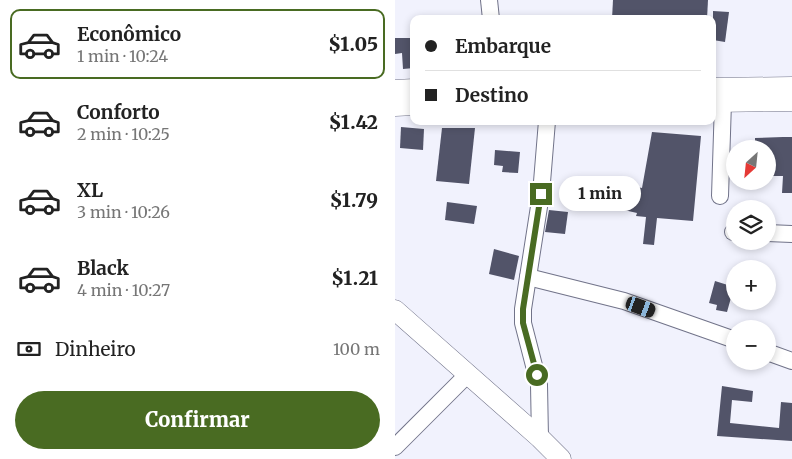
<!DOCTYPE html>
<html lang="pt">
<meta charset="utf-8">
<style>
body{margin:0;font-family:Merriweather,serif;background:#f6f6f6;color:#222;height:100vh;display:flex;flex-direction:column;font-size:19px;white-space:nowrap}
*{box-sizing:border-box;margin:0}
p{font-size:16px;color:#767676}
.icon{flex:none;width:28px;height:28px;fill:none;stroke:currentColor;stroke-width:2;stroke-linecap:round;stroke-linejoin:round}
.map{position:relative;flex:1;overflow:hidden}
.side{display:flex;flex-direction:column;background:#fff;width:395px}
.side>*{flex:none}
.banner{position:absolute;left:15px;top:15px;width:306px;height:110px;border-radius:10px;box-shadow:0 2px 8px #0003;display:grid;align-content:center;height:110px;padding:0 15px;background:#fff}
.needle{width:32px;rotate:207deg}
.fabs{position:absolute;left:331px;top:140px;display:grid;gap:10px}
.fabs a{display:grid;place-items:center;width:50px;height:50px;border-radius:50%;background:#fff;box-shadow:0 2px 8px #0003;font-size:25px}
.end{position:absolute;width:22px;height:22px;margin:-11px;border:6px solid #496b22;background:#fff;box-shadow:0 0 0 2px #fff}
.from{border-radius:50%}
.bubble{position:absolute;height:35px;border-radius:18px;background:#fff;box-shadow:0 2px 8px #0003;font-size:16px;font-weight:800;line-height:35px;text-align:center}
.car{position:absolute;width:15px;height:30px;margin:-15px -8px;border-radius:6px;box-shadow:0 0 4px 1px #0007;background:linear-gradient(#222 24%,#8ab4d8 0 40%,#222 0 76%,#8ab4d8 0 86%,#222 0)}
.banner b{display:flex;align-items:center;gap:18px;height:48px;font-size:19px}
.banner b+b{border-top:1px solid #e0e0e0}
.banner i{width:12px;height:12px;background:#222}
ul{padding:9px 0 0;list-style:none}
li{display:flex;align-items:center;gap:15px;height:70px;margin:0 10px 8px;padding:0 5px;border:2px solid transparent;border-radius:10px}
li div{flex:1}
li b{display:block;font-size:19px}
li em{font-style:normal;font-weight:800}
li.on{border-color:#496b22}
li>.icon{width:45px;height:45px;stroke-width:1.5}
.pay{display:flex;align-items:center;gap:12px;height:55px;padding:0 15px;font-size:19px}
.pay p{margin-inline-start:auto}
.button{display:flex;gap:10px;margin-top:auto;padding:10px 15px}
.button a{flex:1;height:58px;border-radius:30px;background:#496b22;color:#fff;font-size:20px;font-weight:800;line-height:58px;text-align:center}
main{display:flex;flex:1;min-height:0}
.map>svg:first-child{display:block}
</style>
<main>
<section class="side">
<ul>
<li class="on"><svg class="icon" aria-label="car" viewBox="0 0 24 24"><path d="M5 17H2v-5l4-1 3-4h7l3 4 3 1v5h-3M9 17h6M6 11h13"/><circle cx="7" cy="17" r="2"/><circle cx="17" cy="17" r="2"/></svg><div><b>Econômico</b><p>1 min · 10:24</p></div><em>$1.05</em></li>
<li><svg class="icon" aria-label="car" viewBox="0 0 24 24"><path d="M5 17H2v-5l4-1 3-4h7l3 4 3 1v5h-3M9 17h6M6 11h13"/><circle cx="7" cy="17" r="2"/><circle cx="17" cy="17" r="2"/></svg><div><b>Conforto</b><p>2 min · 10:25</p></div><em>$1.42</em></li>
<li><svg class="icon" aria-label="car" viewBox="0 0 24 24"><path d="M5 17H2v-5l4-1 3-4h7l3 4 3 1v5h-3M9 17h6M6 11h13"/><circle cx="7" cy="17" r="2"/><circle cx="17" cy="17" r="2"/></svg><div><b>XL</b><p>3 min · 10:26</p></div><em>$1.79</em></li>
<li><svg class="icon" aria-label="car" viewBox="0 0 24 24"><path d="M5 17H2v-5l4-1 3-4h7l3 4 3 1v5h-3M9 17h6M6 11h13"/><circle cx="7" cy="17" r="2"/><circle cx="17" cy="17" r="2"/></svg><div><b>Black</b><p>4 min · 10:27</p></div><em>$1.21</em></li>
</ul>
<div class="pay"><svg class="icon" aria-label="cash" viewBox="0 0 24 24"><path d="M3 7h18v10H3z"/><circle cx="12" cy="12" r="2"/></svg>Dinheiro<p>100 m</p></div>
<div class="button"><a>Confirmar</a></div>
</section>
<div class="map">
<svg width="397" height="459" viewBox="0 0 397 459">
<rect width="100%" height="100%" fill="#f1f2fd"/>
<g fill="#525469">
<polygon points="218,0 313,0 312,19 217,19"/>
<polygon points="318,11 334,12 330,42 318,40"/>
<polygon points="0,38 16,38 19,68 8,69 7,53 0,54"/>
<polygon points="6,127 29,129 28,150 5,148"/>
<polygon points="47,128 80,128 74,184 41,181"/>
<polygon points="257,132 306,136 298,221 262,218 259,245 248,244 251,217 241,216 242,213 203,204 209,180 247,188"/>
<polygon points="388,137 397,137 397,193 387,193 388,176 372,176 372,149 360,149 360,138"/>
<polygon points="100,150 125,152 123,173 107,172 108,166 99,165"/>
<polygon points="52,202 82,206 79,224 50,220"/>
<polygon points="154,210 173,212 170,234 150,232"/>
<polygon points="99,249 124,256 119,280 94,274"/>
<polygon points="320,281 339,287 332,312 321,310 322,305 314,303"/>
<polygon points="327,386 358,391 357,402 337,400 335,423 384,428 386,402 397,403 397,441 322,436"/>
</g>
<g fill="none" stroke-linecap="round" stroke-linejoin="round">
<g stroke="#717389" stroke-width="18">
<g id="minor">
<polyline points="94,0 96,19"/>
<polyline points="325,196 328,102"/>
<polyline points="338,232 340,232"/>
<polyline points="372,233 397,234"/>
<polyline points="133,277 229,301 340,340"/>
<polyline points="372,352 397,361"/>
<polyline points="145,438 144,385 128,323 128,309 146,194 152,121"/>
<polyline points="0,447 72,375"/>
</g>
</g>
<g stroke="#717389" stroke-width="21">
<g id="major">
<polyline points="318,88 397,87"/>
<polyline points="0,90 19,89"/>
<polyline points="318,102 397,101"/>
<polyline points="0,106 19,105"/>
<polyline points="0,310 145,438 166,459"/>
</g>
</g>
<use href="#minor" stroke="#fff" stroke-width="16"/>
<use href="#major" stroke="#fff" stroke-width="20"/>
</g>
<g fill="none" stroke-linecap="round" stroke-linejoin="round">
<polyline stroke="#496b22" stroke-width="6" points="142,375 128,323 128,309 146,194"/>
</g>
</svg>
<div class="fabs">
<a><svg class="needle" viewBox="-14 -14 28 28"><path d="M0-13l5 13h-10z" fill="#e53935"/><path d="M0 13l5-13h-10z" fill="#767676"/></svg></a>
<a><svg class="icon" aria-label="layers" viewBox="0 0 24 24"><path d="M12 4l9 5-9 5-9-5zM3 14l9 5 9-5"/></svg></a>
<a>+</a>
<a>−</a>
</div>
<i class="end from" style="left:142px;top:375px"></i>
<i class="end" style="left:146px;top:194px"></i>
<div class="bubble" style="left:164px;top:176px;width:82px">1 min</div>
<i class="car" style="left:246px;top:307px;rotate:110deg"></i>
<div class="banner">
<b><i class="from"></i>Embarque</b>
<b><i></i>Destino</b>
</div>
</div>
</main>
